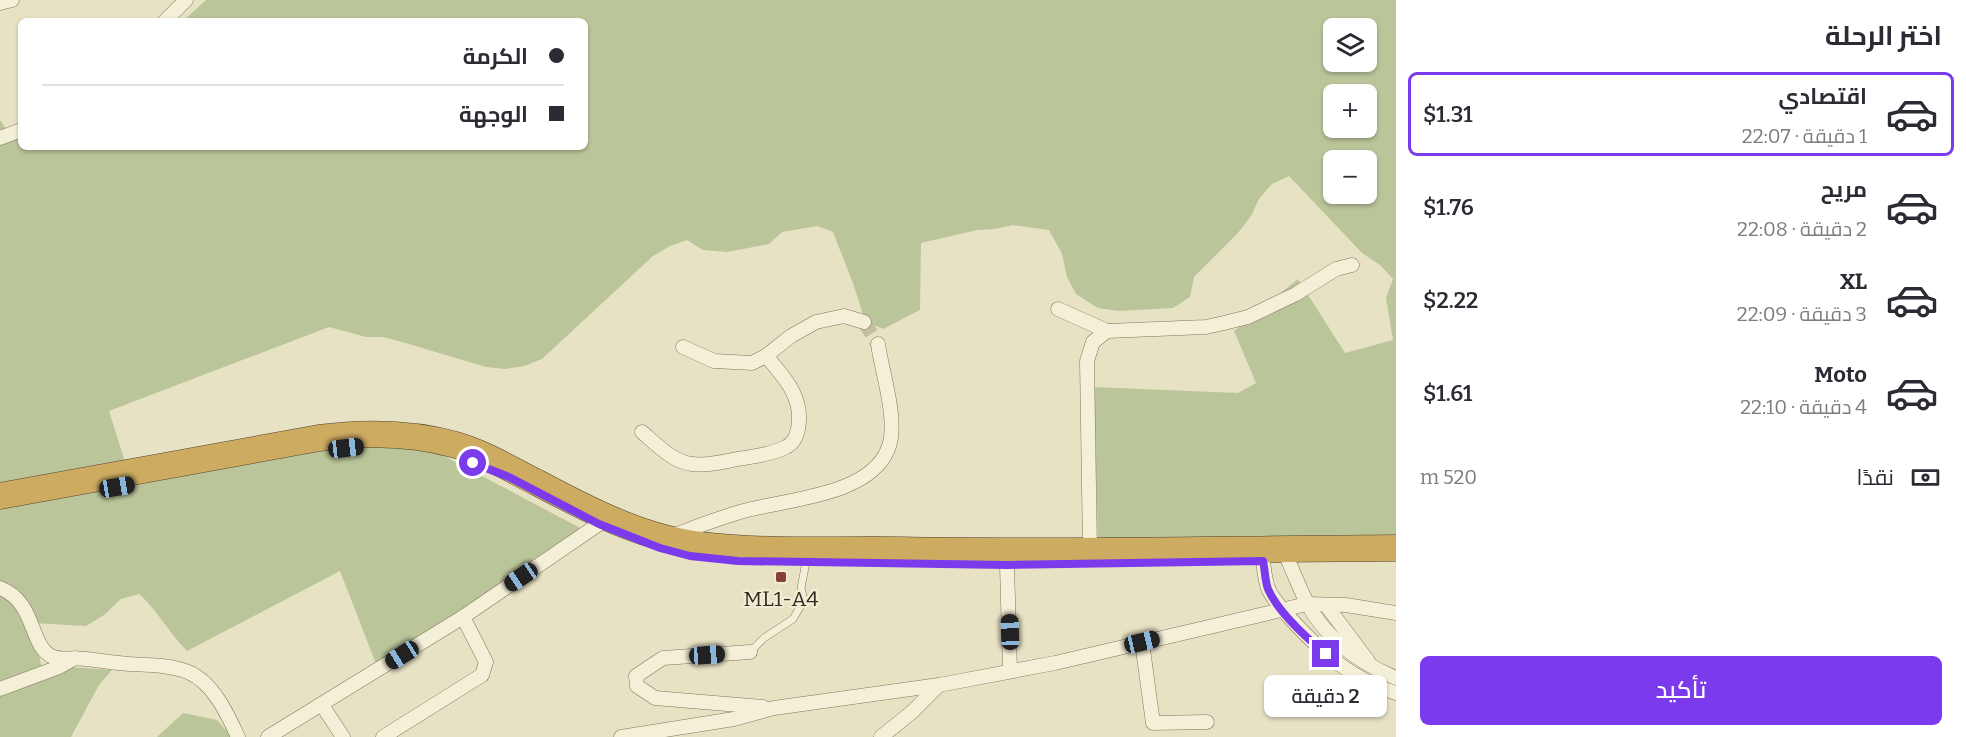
<!DOCTYPE html>
<html lang="ar">
<meta charset="utf-8">
<style>
body{margin:0;font-family:Bitter,Cairo,serif;background:#f7f7f7;color:#2b2b33;direction:rtl;height:100vh;display:flex;flex-direction:column;font-size:22px;white-space:nowrap}
*{box-sizing:border-box;margin:0}
p{font-size:20px;color:#7c7c81}
.icon{flex:none;width:33px;height:33px;fill:none;stroke:currentColor;stroke-width:2;stroke-linecap:round;stroke-linejoin:round}
.map{position:relative;flex:1;overflow:hidden;direction:ltr}
.panel{display:flex;flex-direction:column;background:#fff;width:570px}
.panel>*{flex:none}
.hud{position:absolute;left:18px;top:18px;width:570px;height:132px;border-radius:9px;box-shadow:0 2px 4px #0004;direction:rtl;display:grid;align-content:center;height:132px;padding:0 24px;background:#fff}
.controls{position:absolute;left:1323px;top:18px;display:grid;gap:12px}
.controls a{display:grid;place-items:center;width:54px;height:54px;border-radius:9px;background:#fff;box-shadow:0 2px 4px #0004;font-size:30px}
.end{position:absolute;width:27px;height:27px;margin:-14px;border:8px solid #7c3aed;background:#fff;box-shadow:0 0 0 3px #fff}
.from{border-radius:50%}
.bubble{position:absolute;height:42px;border-radius:9px;background:#fff;box-shadow:0 2px 4px #0004;font-size:20px;font-weight:600;line-height:42px;text-align:center;direction:rtl}
.car{position:absolute;width:18px;height:36px;margin:-18px -9px;border-radius:8px;box-shadow:0 0 4px 2px #0007;background:linear-gradient(#222 24%,#8ab4d8 0 40%,#222 0 76%,#8ab4d8 0 86%,#222 0)}
.hud b{display:flex;align-items:center;gap:21px;height:57px;font-size:22px}
.hud b+b{border-top:2px solid #e1e1e2}
.hud i{width:15px;height:15px;background:#2b2b33}
ul{padding:0;list-style:none}
li{display:flex;align-items:center;gap:18px;height:84px;margin:0 12px 9px;padding:0 12px;border:3px solid transparent;border-radius:9px}
li div{flex:1}
li b{display:block;font-size:22px}
li em{font-style:normal;font-weight:600}
li.active{border-color:#7c3aed}
li>.icon{width:54px;height:54px;stroke-width:1.5}
h2{padding:0 24px;font-size:27px;line-height:72px}
.pay{display:flex;align-items:center;gap:15px;height:66px;padding:0 24px;font-size:22px}
.pay p{margin-inline-start:auto}
.cta{display:flex;gap:12px;margin-top:auto;padding:12px 24px}
.cta a{flex:1;height:69px;border-radius:9px;background:#7c3aed;color:#fff;font-size:24px;font-weight:600;line-height:69px;text-align:center}
main{display:flex;flex:1;min-height:0}
.map>svg:first-child{display:block}
</style>
<main>
<section class="panel">
<h2>اختر الرحلة</h2>
<ul>
<li class="active"><svg class="icon" aria-label="car" viewBox="0 0 24 24"><path d="M5 17H2v-5l4-1 3-4h7l3 4 3 1v5h-3M9 17h6M6 11h13"/><circle cx="7" cy="17" r="2"/><circle cx="17" cy="17" r="2"/></svg><div><b>اقتصادي</b><p>1 دقيقة · 22:07</p></div><em>$1.31</em></li>
<li><svg class="icon" aria-label="car" viewBox="0 0 24 24"><path d="M5 17H2v-5l4-1 3-4h7l3 4 3 1v5h-3M9 17h6M6 11h13"/><circle cx="7" cy="17" r="2"/><circle cx="17" cy="17" r="2"/></svg><div><b>مريح</b><p>2 دقيقة · 22:08</p></div><em>$1.76</em></li>
<li><svg class="icon" aria-label="car" viewBox="0 0 24 24"><path d="M5 17H2v-5l4-1 3-4h7l3 4 3 1v5h-3M9 17h6M6 11h13"/><circle cx="7" cy="17" r="2"/><circle cx="17" cy="17" r="2"/></svg><div><b>XL</b><p>3 دقيقة · 22:09</p></div><em>$2.22</em></li>
<li><svg class="icon" aria-label="car" viewBox="0 0 24 24"><path d="M5 17H2v-5l4-1 3-4h7l3 4 3 1v5h-3M9 17h6M6 11h13"/><circle cx="7" cy="17" r="2"/><circle cx="17" cy="17" r="2"/></svg><div><b>Moto</b><p>4 دقيقة · 22:10</p></div><em>$1.61</em></li>
</ul>
<div class="pay"><svg class="icon" aria-label="cash" viewBox="0 0 24 24"><path d="M3 7h18v10H3z"/><circle cx="12" cy="12" r="2"/></svg>نقدًا<p>520 m</p></div>
<div class="cta"><a>تأكيد</a></div>
</section>
<div class="map">
<svg width="1396" height="737" viewBox="0 0 1396 737">
<rect width="100%" height="100%" fill="#e8e2c5"/>
<g fill="#bbc59a" fill-rule="evenodd">
<path d="M206,0H1396V542L1098,545L1094,387L1238,393L1256,383L1234,331L1298,279L1345,353L1393,340L1386,298L1393,279L1380,265L1362,253L1289,176L1272,184L1259,199L1251,216L1238,233L1194,277L1190,297L1173,308L1118,311L1098,308L1076,294L1067,277L1062,254L1049,230L1013,225L995,229L977,230L921,243L920,310L883,329L865,321L854,286L833,232L817,226L782,232L769,244L727,252L703,250L687,240L670,246L653,256L542,359L524,366L505,369L486,367L402,342L383,337H366L329,327L109,411L130,478L408,437L586,531L378,669L340,571L187,651C169,633 158,611 139,594L121,599L104,615L86,626L33,623L41,665L112,670L99,685L71,737H0V120L11,136L21,133V147H585V21H183ZM1334,28H1366V62H1334ZM1334,94H1366V128H1334ZM1334,160H1366V194H1334Z"/>
<polygon points="183,713 217,720 232,737 157,737"/>
</g>
<g fill="none" stroke-linecap="round" stroke-linejoin="round">
<polyline stroke="#c4bda4" stroke-width="14" stroke-dasharray="14 7" stroke-linecap="butt" points="864,322 878,344"/>
<g stroke="#81755d" stroke-width="8">
<polyline id="lane" points="750,652 764,638 793,619 804,600 801,588 806,562"/>
</g>
<g stroke="#81755d" stroke-width="15">
<g id="street">
<polyline points="0,3 12,0"/>
<polyline points="165,21 186,0"/>
<polyline points="0,138 21,130"/>
<polyline points="1058,309 1107,331"/>
<polyline points="683,347 714,361 752,363 766,356 791,336 816,322 844,316 864,322"/>
<path d="M642,432C656,444 673,462 692,464C706,466 723,462 737,459C752,457 773,454 786,447C794,443 796,437 798,429C804,398 785,378 766,356"/>
<path d="M671,537C694,527 717,519 740,512C783,499 869,497 888,449C899,422 882,373 878,344"/>
<polyline points="1090,550 1087,361 1093,342 1107,331 1206,327 1224,323 1248,317 1275,304 1296,294 1336,269 1352,265"/>
<path d="M1288,560C1294,574 1300,589 1307,603C1326,639 1360,663 1396,678"/>
<path d="M1263,561C1264,569 1265,580 1268,588C1272,599 1283,610 1290,618C1321,652 1352,680 1396,693"/>
<polyline points="1007,565 1010,671"/>
<path d="M0,588C36,602 29,644 51,656C61,661 76,657 87,659C101,661 115,663 129,664C148,665 171,665 188,672C213,682 228,715 238,737"/>
<polyline points="1326,605 1368,661"/>
<polyline points="1142,642 1153,723 1207,722"/>
<polyline points="750,652 663,658 636,676 637,686 655,698 763,707"/>
<polyline points="0,689 59,667 75,658"/>
<polyline points="322,705 343,737"/>
<polyline points="268,737 463,617 599,524"/>
<polyline points="383,737 482,675 486,662 463,617"/>
<polyline points="621,737 734,719 774,708 939,685 1055,663 1307,604 1346,605 1396,613"/>
<polyline points="881,737 912,712 939,685"/>
</g>
</g>
<g stroke="#4f4331" stroke-width="27">
<path id="highway" d="M0,496L319,438C365,432 410,432 456,445C484,453 510,469 536,482C585,508 638,536 694,544C761,553 831,549 899,550C1064,553 1230,549 1396,548"/>
</g>
<use href="#lane" stroke="#f4efd7" stroke-width="7"/>
<use href="#street" stroke="#f4efd7" stroke-width="14"/>
<use href="#highway" stroke="#cdab60" stroke-width="26"/>
</g>
<g fill="none" stroke-linecap="round" stroke-linejoin="round">
<path stroke="#7c3aed" stroke-width="8" d="M473,463L509,477L599,524L660,548L690,556L738,561L1007,565L1263,561C1265,570 1265,581 1268,589C1278,612 1308,639 1326,654"/>
</g>
<rect fill="#883f35" stroke="#f1ecd4" stroke-width="2" x="775" y="571" width="12" height="12" rx="3"/>
<g text-anchor="middle" stroke-width="4.5" stroke-linejoin="round" paint-order="stroke">
<g font-size="21" fill="#332b1f" stroke="#f1ecd4">
<text x="781" y="606">ML1-A4</text>
</g>
</g>
</svg>
<div class="controls">
<a><svg class="icon" aria-label="layers" viewBox="0 0 24 24"><path d="M12 4l9 5-9 5-9-5zM3 14l9 5 9-5"/></svg></a>
<a>+</a>
<a>−</a>
</div>
<i class="end from" style="left:473px;top:463px"></i>
<i class="end" style="left:1326px;top:654px"></i>
<div class="bubble" style="left:1264px;top:675px;width:123px">2 دقيقة</div>
<i class="car" style="left:346px;top:448px;rotate:83deg"></i>
<i class="car" style="left:117px;top:487px;rotate:80deg"></i>
<i class="car" style="left:521px;top:577px;rotate:236deg"></i>
<i class="car" style="left:1010px;top:632px;rotate:358deg"></i>
<i class="car" style="left:1142px;top:642px;rotate:77deg"></i>
<i class="car" style="left:402px;top:655px;rotate:238deg"></i>
<i class="car" style="left:707px;top:655px;rotate:86deg"></i>
<div class="hud">
<b><i class="from"></i>الكرمة</b>
<b><i></i>الوجهة</b>
</div>
</div>
</main>
